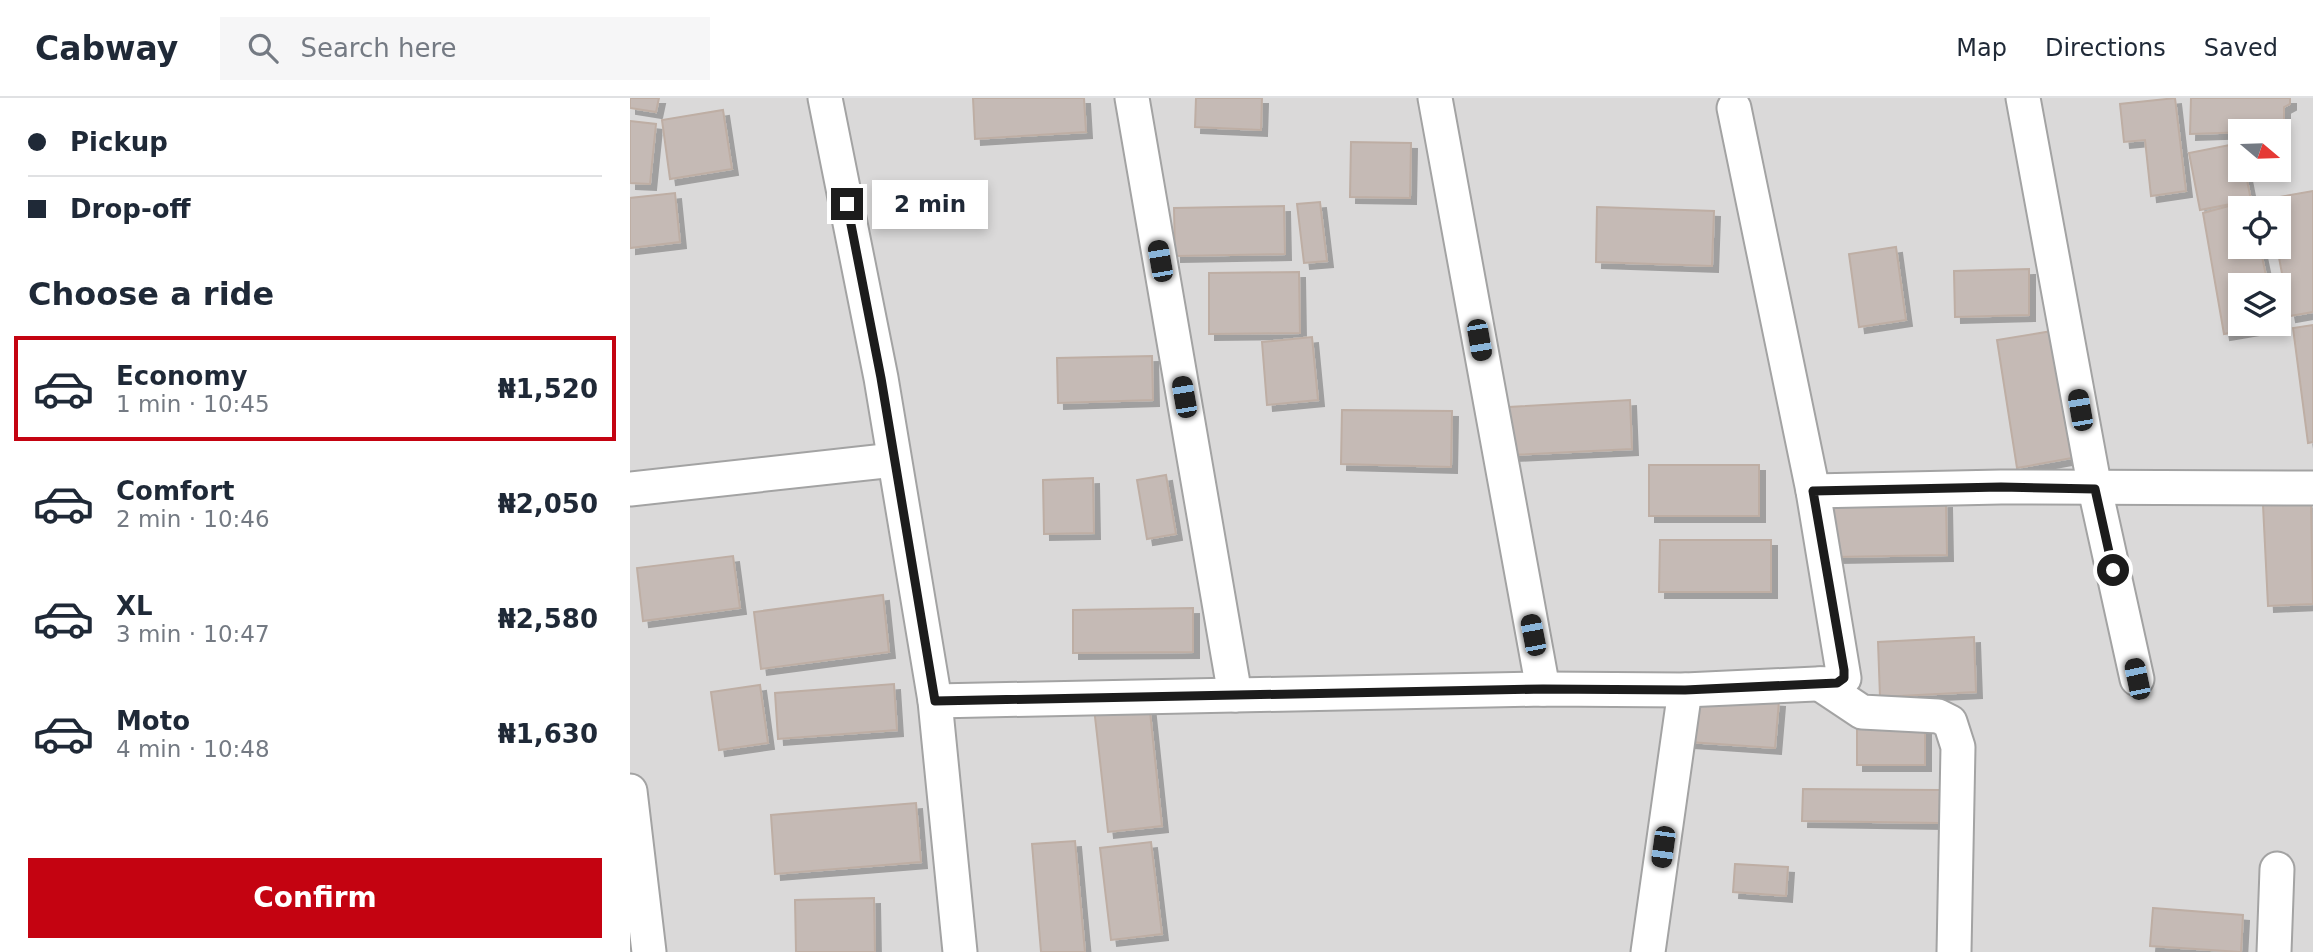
<!DOCTYPE html>
<meta charset="utf-8">
<style>
body{margin:0;font-family:"DejaVu Sans",sans-serif;background:#f6f6f7;color:#1f2937;height:100vh;display:flex;flex-direction:column;font-size:26px;white-space:nowrap}
*{box-sizing:border-box;margin:0}
p{font-size:23px;color:#747a83}
.icon{flex:none;width:38px;height:38px;fill:none;stroke:currentColor;stroke-width:2;stroke-linecap:round;stroke-linejoin:round}
.map{position:relative;flex:1;overflow:hidden}
.drawer{display:flex;flex-direction:column;background:#fff;width:630px}
.drawer>*{flex:none}
.hud{display:grid;align-content:center;height:154px;padding:0 28px;background:#fff}
.needle{width:46px;rotate:109deg}
.tools{position:absolute;left:1598px;top:21px;display:grid;gap:14px}
.tools a{display:grid;place-items:center;width:63px;height:63px;border-radius:0px;background:#fff;box-shadow:0 4px 10px #0003;font-size:35px}
.end{position:absolute;width:32px;height:32px;margin:-16px;border:9px solid #1c1c1c;background:#fff;box-shadow:0 0 0 4px #fff}
.from{border-radius:50%}
.bubble{position:absolute;height:49px;border-radius:0px;background:#fff;box-shadow:0 4px 10px #0003;font-size:23px;font-weight:700;line-height:49px;text-align:center}
.car{position:absolute;width:21px;height:42px;margin:-21px -10px;border-radius:9px;box-shadow:0 0 5px 2px #0007;background:linear-gradient(#222 24%,#8ab4d8 0 40%,#222 0 76%,#8ab4d8 0 86%,#222 0)}
.hud b{display:flex;align-items:center;gap:24px;height:66px;font-size:26px}
.hud b+b{border-top:2px solid #e0e1e3}
.hud i{width:18px;height:18px;background:#1f2937}
ul{padding:0;list-style:none}
li{display:flex;align-items:center;gap:21px;height:105px;margin:0 14px 10px;padding:0 14px;border:4px solid transparent;border-radius:0px}
li div{flex:1}
li b{display:block;font-size:26px}
li em{font-style:normal;font-weight:700}
li.active{border-color:#c40311}
li>.icon{width:63px;height:63px;stroke-width:1.5}
h2{padding:0 28px;font-size:32px;line-height:84px}
.primary-button{display:flex;gap:14px;margin-top:auto;padding:14px 28px}
.primary-button a{flex:1;height:80px;border-radius:0px;background:#c40311;color:#fff;font-size:28px;font-weight:700;line-height:80px;text-align:center}
header{display:flex;align-items:center;gap:42px;box-sizing:border-box;height:98px;padding:0 35px;background:#fff;border-bottom:2px solid #e0e1e3}
header strong{font-size:33px}
nav{display:flex;gap:38px;margin-inline-start:auto;font-size:24px}
.search{width:490px;height:63px;background:#f6f6f7;display:flex;align-items:center;gap:18px;box-sizing:border-box;padding:0 24px;border-radius:0px;color:#747a83;font-size:26px}
main{display:flex;flex:1;min-height:0}
.map>svg:first-child{display:block}
</style>
<header>
<strong>Cabway</strong>
<div class="search"><svg class="icon" aria-label="search" viewBox="0 0 24 24"><circle cx="10" cy="10" r="6"/><path d="M15 15l6 6"/></svg>Search here</div>
<nav><a>Map</a><a>Directions</a><a>Saved</a></nav>
</header>
<main>
<section class="drawer">
<div class="hud">
<b><i class="from"></i>Pickup</b>
<b><i></i>Drop-off</b>
</div>
<h2>Choose a ride</h2>
<ul>
<li class="active"><svg class="icon" aria-label="car" viewBox="0 0 24 24"><path d="M5 17H2v-5l4-1 3-4h7l3 4 3 1v5h-3M9 17h6M6 11h13"/><circle cx="7" cy="17" r="2"/><circle cx="17" cy="17" r="2"/></svg><div><b>Economy</b><p>1 min · 10:45</p></div><em>₦1,520</em></li>
<li><svg class="icon" aria-label="car" viewBox="0 0 24 24"><path d="M5 17H2v-5l4-1 3-4h7l3 4 3 1v5h-3M9 17h6M6 11h13"/><circle cx="7" cy="17" r="2"/><circle cx="17" cy="17" r="2"/></svg><div><b>Comfort</b><p>2 min · 10:46</p></div><em>₦2,050</em></li>
<li><svg class="icon" aria-label="car" viewBox="0 0 24 24"><path d="M5 17H2v-5l4-1 3-4h7l3 4 3 1v5h-3M9 17h6M6 11h13"/><circle cx="7" cy="17" r="2"/><circle cx="17" cy="17" r="2"/></svg><div><b>XL</b><p>3 min · 10:47</p></div><em>₦2,580</em></li>
<li><svg class="icon" aria-label="car" viewBox="0 0 24 24"><path d="M5 17H2v-5l4-1 3-4h7l3 4 3 1v5h-3M9 17h6M6 11h13"/><circle cx="7" cy="17" r="2"/><circle cx="17" cy="17" r="2"/></svg><div><b>Moto</b><p>4 min · 10:48</p></div><em>₦1,630</em></li>
</ul>
<div class="primary-button"><a>Confirm</a></div>
</section>
<div class="map">
<svg width="1683" height="854" viewBox="0 0 1683 854">
<defs>
<filter id="shadow"><feDropShadow dx="6" dy="6" stdDeviation="0" flood-color="#0004"/></filter>
</defs>
<rect width="100%" height="100%" fill="#ede8e1"/>
<path fill="#dad9d9" fill-rule="evenodd" d="M0,0H1683V854H0ZM1610,33H1648V72H1610ZM1610,110H1648V149H1610ZM1610,187H1648V226H1610Z"/>
<g fill="#c5bab5" stroke="#beaea4" stroke-width="2" filter="url(#shadow)">
<polygon points="0,0 29,0 26,14 0,10"/>
<polygon points="343,0 454,0 456,34 345,41"/>
<polygon points="566,0 632,0 631,32 565,29"/>
<polygon points="1545,0 1556,93 1521,98 1515,42 1494,44 1490,6"/>
<polygon points="1561,0 1660,0 1660,6 1654,9 1654,36 1648,36 1648,33 1560,36"/>
<polygon points="93,12 102,71 40,81 32,22"/>
<polygon points="0,23 26,26 20,86 0,85"/>
<polygon points="721,44 781,45 780,100 720,99"/>
<polygon points="1610,45 1610,72 1615,72 1621,102 1570,112 1559,55"/>
<polygon points="1683,93 1683,214 1660,218 1647,149 1648,110 1639,110 1638,101"/>
<polygon points="45,95 50,144 0,150 0,100"/>
<polygon points="1621,102 1622,110 1610,110 1610,149 1630,149 1638,187 1610,187 1610,226 1647,227 1594,236 1573,115"/>
<polygon points="690,104 697,163 674,165 667,106"/>
<polygon points="654,108 655,156 545,158 544,110"/>
<polygon points="967,109 1084,113 1082,168 966,164"/>
<polygon points="1266,149 1276,222 1229,229 1219,156"/>
<polygon points="1399,171 1399,217 1325,219 1324,173"/>
<polygon points="669,174 670,235 579,236 579,175"/>
<polygon points="1683,227 1683,344 1678,345 1663,230"/>
<polygon points="1422,233 1442,360 1387,370 1367,242"/>
<polygon points="682,239 688,302 637,307 632,244"/>
<polygon points="522,258 523,302 428,305 427,260"/>
<polygon points="1000,302 1002,351 881,357 879,309"/>
<polygon points="712,312 822,313 821,369 711,366"/>
<rect x="1019" y="367" width="110" height="51"/>
<polygon points="536,377 546,436 517,441 507,382"/>
<polygon points="463,380 464,435 414,436 413,382"/>
<polygon points="1316,404 1317,457 1204,459 1203,407"/>
<polygon points="1681,404 1683,506 1638,508 1633,407"/>
<polygon points="1030,442 1141,442 1141,494 1029,494"/>
<polygon points="103,458 110,510 13,523 7,470"/>
<polygon points="253,497 259,554 131,571 124,514"/>
<polygon points="563,510 563,554 443,555 443,512"/>
<polygon points="1344,539 1346,594 1250,599 1248,544"/>
<polygon points="264,586 267,632 148,641 145,595"/>
<polygon points="130,587 138,645 89,652 81,594"/>
<polygon points="1063,597 1149,603 1145,650 1059,644"/>
<polygon points="519,604 532,728 478,734 464,610"/>
<rect x="1227" y="629" width="68" height="38"/>
<polygon points="1173,691 1310,692 1309,725 1172,723"/>
<polygon points="286,705 291,764 145,776 141,717"/>
<polygon points="445,743 455,854 411,854 402,746"/>
<polygon points="521,744 532,836 481,842 470,750"/>
<polygon points="1105,766 1158,769 1156,798 1103,794"/>
<polygon points="244,800 245,854 166,854 165,802"/>
<polygon points="1523,810 1613,817 1611,854 1520,848"/>
</g>
<g fill="none" stroke-linecap="round" stroke-linejoin="round">
<g stroke="#a3a3a3" stroke-width="37">
<g id="street">
<polyline points="195,0 251,280 305,603 330,854"/>
<polyline points="502,0 605,597"/>
<polyline points="805,0 913,591"/>
<polyline points="1393,0 1465,391 1507,581"/>
<polyline points="0,391 264,362"/>
<polyline points="1183,393 1371,389 1683,390"/>
<polyline points="1190,586 1232,614 1308,618 1320,624 1328,649 1324,854"/>
<polyline points="305,603 913,591 1055,592 1207,585 1214,580 1183,393 1104,10"/>
<polyline points="0,693 19,854"/>
<polyline points="1018,854 1055,592"/>
<polyline points="1644,854 1647,771"/>
</g>
</g>
<use href="#street" stroke="#fff" stroke-width="33"/>
</g>
<g fill="none" stroke-linecap="round" stroke-linejoin="round">
<polyline stroke="#1c1c1c" stroke-width="9" points="217,106 251,280 305,603 913,591 1055,592 1207,585 1214,580 1214,572 1183,393 1371,389 1465,391 1483,472"/>
</g>
</svg>
<div class="tools">
<a><svg class="needle" viewBox="-14 -14 28 28"><path d="M0-13l5 13h-10z" fill="#e53935"/><path d="M0 13l5-13h-10z" fill="#747a83"/></svg></a>
<a><svg class="icon" aria-label="locate" viewBox="0 0 24 24"><circle cx="12" cy="12" r="6"/><path d="M12 2v4M12 18v4M2 12h4M18 12h4"/></svg></a>
<a><svg class="icon" aria-label="layers" viewBox="0 0 24 24"><path d="M12 4l9 5-9 5-9-5zM3 14l9 5 9-5"/></svg></a>
</div>
<i class="end from" style="left:1483px;top:472px"></i>
<i class="end" style="left:217px;top:106px"></i>
<div class="bubble" style="left:242px;top:82px;width:116px">2 min</div>
<i class="car" style="left:530px;top:163px;rotate:350deg"></i>
<i class="car" style="left:849px;top:242px;rotate:170deg"></i>
<i class="car" style="left:554px;top:299px;rotate:350deg"></i>
<i class="car" style="left:1450px;top:312px;rotate:350deg"></i>
<i class="car" style="left:903px;top:537px;rotate:349deg"></i>
<i class="car" style="left:1507px;top:581px;rotate:348deg"></i>
<i class="car" style="left:1033px;top:749px;rotate:188deg"></i>
</div>
</main>
